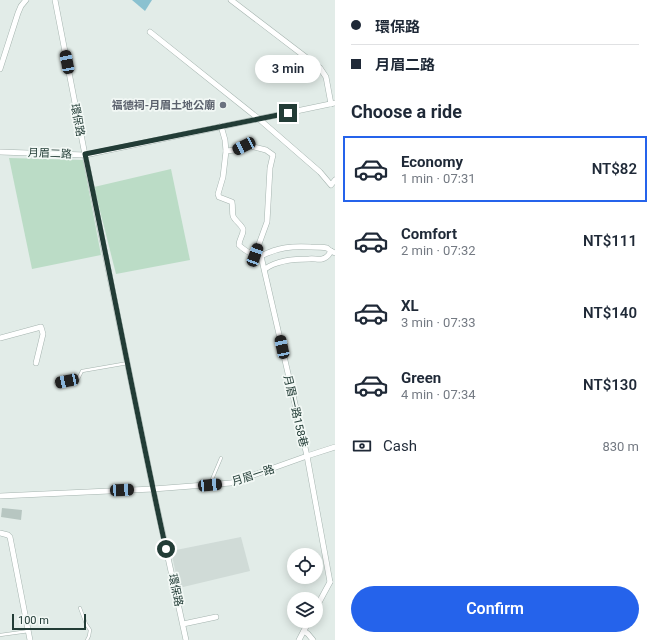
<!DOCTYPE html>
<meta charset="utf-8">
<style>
body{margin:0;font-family:Roboto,"Noto Sans TC",sans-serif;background:#f6f6f7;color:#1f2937;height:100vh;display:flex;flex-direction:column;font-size:15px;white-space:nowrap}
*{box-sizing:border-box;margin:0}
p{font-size:13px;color:#747a83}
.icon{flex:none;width:22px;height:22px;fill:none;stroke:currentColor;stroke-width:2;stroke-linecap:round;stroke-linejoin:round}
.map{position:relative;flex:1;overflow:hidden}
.side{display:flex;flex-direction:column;background:#fff;width:320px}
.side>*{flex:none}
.top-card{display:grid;align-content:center;height:88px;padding:0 16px;background:#fff}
.buttons{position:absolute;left:287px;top:548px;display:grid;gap:8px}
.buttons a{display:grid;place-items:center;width:36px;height:36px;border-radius:50%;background:#fff;box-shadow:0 2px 10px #0003;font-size:20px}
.scale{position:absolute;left:12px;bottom:10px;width:74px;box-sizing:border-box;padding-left:4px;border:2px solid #223c36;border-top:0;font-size:11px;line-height:14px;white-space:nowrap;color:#223c36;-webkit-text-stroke:3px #f2f8f5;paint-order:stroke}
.end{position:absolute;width:18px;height:18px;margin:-9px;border:5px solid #223c36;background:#fff;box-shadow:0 0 0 2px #fff}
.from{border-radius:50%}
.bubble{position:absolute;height:28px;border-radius:14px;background:#fff;box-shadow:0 2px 10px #0003;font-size:13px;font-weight:600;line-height:28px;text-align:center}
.car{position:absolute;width:12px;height:24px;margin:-12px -6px;border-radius:5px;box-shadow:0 0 3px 1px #0007;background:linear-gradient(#222 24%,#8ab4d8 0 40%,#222 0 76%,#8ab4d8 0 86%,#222 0)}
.top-card b{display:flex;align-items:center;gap:14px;height:38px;font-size:15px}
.top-card b+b{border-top:1px solid #e0e1e3}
.top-card i{width:10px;height:10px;background:#1f2937}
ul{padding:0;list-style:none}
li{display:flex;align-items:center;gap:12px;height:66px;margin:0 8px 6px;padding:0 8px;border:2px solid transparent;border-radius:0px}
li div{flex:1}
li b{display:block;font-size:15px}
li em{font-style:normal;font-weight:600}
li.selected{border-color:#2563eb}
li>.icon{width:36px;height:36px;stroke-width:1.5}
h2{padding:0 16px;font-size:18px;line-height:48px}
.pay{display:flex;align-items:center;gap:10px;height:44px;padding:0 16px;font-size:15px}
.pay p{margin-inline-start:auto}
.primary-button{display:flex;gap:8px;margin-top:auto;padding:8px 16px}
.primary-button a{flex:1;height:46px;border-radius:24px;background:#2563eb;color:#fff;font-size:16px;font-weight:600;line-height:46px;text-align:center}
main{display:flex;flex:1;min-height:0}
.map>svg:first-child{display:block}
</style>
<main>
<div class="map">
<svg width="335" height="640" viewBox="0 0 335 640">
<rect width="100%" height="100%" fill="#e2ece8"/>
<polygon fill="#d0dbd7" points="241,537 250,571 179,588 171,551"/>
<g fill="#bbdcc6">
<polygon points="9,158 83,160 101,255 32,269"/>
<polygon points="171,169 190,260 116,274 94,187"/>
</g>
<polygon fill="#8ac1d0" points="132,0 152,0 145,11"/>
<polygon fill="#b7c6c1" points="2,508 22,510 21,520 1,517"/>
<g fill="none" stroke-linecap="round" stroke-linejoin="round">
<g stroke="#a5b4af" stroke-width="3.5">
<g id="lane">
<polyline points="56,383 78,379 82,371 128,363"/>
<polyline points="210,484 221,458"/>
<polyline points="80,608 86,624 90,630 89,636 87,640"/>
<polyline points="0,635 29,631"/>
</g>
</g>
<g stroke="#a5b4af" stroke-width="6">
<g id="street">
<polyline points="55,0 85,155 153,489 186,640"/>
<polyline points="231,0 320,68 326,77 331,104"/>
<polyline points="150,32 259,119 320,172 331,185 335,180"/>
<polyline points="0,69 18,13 21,6 26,0"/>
<path d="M221,126L225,140L226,151L223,177L218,194L219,197L232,202C233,207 232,212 233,216C235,221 241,224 243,229C244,234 239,239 239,245C246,252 252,255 261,256L307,456L330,582"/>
<polyline points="226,151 235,150 244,146 250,146 266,150 273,155 270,168 267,222 255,255"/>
<polyline points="0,152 85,155 335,103"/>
<path d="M261,256C279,247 292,246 311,247C316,247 322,247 327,248C329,250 332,252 335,253"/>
<path d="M265,269C277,260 294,259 309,259C313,258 318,260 322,259C327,258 329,255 331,251"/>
<polyline points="0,338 41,327 43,334 36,363"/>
<polyline points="0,496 153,489 231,483 307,456 335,447"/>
<polyline points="0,533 8,535 10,537 30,640"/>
<polyline points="316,608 330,582"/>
<polyline points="183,624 216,617"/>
<polyline points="304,631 308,634 313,640"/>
<polyline points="299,640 309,621"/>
</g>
</g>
<use href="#lane" stroke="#fff" stroke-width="2.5"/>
<use href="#street" stroke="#fff" stroke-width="5"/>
</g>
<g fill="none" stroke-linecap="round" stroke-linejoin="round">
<path stroke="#223c36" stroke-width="5" d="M166,549C137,418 113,286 85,154L288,113"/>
</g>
<circle fill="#6b7280" stroke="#f2f8f5" stroke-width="1.5" cx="223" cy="105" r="4"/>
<g text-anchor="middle" stroke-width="3.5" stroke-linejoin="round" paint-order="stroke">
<g font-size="11" font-weight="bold" fill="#5b616d" stroke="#f2f8f5" text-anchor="end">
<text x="215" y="109">福德祠-月眉土地公廟</text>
</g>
<g font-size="11" fill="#223c36" stroke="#f2f8f5">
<text transform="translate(78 120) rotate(79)" y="4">環保路</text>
<text transform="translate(50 153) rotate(2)" y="4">月眉二路</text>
<text transform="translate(296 411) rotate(77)" y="4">月眉一路158巷</text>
<text transform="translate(253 475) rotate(-18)" y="4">月眉一路</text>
<text transform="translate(176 590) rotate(78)" y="4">環保路</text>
</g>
</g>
</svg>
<div class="buttons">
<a><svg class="icon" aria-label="locate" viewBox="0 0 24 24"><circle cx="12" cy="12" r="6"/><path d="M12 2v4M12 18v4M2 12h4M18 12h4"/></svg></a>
<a><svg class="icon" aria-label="layers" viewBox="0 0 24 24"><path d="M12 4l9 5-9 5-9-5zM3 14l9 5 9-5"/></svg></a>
</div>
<div class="scale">100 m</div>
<i class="end from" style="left:166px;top:549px"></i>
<i class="end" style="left:288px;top:113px"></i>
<div class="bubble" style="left:255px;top:55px;width:66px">3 min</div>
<i class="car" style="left:67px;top:62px;rotate:349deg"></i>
<i class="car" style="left:244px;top:146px;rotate:244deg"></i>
<i class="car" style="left:255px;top:255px;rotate:20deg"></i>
<i class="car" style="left:282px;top:347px;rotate:348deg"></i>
<i class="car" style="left:67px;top:381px;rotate:258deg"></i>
<i class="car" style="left:210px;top:485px;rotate:85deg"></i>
<i class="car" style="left:122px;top:490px;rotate:87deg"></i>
</div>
<section class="side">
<div class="top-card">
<b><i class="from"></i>環保路</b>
<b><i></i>月眉二路</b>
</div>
<h2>Choose a ride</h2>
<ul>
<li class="selected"><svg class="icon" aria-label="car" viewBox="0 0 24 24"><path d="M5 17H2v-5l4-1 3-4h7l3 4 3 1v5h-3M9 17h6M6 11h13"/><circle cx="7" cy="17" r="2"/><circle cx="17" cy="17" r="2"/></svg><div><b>Economy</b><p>1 min · 07:31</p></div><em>NT$82</em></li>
<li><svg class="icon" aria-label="car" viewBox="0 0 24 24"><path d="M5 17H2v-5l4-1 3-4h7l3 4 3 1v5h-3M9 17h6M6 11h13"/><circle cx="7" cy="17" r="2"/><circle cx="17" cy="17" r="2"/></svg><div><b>Comfort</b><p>2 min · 07:32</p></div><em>NT$111</em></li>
<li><svg class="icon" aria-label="car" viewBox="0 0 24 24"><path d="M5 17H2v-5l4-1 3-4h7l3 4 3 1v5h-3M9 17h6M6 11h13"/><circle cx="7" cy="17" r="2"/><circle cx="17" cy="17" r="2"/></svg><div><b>XL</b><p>3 min · 07:33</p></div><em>NT$140</em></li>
<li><svg class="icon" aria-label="car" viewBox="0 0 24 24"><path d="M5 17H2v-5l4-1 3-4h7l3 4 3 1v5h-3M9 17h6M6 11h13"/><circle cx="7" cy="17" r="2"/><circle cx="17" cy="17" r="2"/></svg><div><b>Green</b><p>4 min · 07:34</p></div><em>NT$130</em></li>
</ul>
<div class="pay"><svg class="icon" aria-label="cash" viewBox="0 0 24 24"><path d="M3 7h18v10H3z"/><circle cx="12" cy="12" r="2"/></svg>Cash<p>830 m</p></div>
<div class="primary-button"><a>Confirm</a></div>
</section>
</main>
